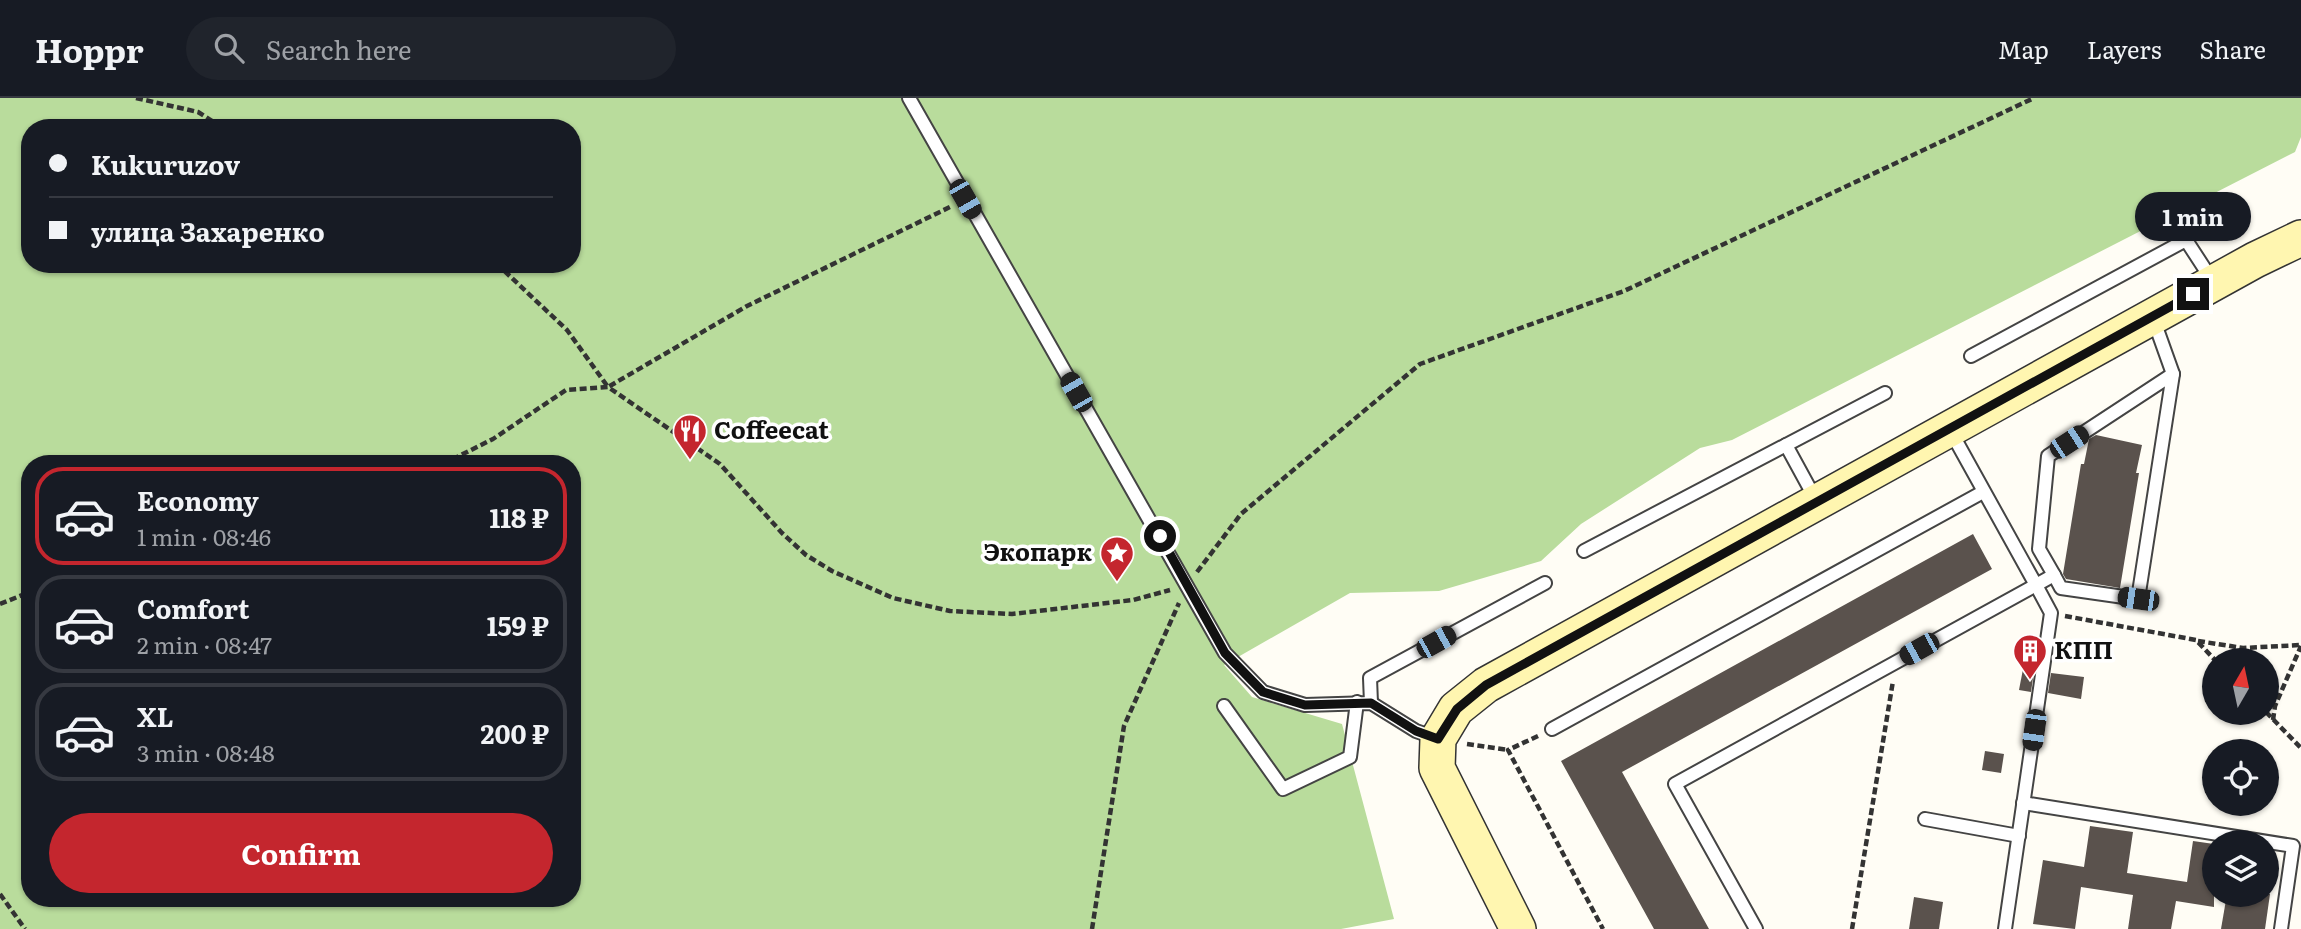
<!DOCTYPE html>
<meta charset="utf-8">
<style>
body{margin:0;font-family:Literata,serif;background:#20242c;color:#f1f3f6;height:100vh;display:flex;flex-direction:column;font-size:26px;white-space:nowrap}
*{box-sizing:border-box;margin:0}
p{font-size:23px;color:#9ea1a6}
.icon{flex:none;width:38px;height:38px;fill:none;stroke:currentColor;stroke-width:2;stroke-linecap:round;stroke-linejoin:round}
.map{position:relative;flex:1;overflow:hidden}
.panel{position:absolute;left:21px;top:357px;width:560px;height:452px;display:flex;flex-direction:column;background:#171b24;border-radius:28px;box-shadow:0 2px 5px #0004}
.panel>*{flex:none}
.guide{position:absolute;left:21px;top:21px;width:560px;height:154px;border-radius:28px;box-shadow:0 2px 5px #0004;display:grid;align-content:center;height:154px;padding:0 28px;background:#171b24}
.needle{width:46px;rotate:9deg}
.buttons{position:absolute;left:2202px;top:550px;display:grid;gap:14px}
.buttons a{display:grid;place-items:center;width:77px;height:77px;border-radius:50%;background:#171b24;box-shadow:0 2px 5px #0004;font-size:35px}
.end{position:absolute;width:32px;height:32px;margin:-16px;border:9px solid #111;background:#fff;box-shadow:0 0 0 4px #fff}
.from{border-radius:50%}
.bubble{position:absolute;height:49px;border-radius:24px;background:#171b24;box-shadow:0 2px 5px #0004;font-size:23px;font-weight:700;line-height:49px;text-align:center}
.car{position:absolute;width:21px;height:42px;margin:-21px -10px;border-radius:9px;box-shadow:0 0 5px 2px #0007;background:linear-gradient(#222 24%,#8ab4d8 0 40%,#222 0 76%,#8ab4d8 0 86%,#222 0)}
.guide b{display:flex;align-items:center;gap:24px;height:66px;font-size:26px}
.guide b+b{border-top:2px solid #363941}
.guide i{width:18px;height:18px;background:#f1f3f6}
ul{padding:12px 0 0;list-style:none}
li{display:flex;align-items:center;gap:21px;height:98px;margin:0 14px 10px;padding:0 14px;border:4px solid #363941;border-radius:28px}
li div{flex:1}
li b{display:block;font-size:26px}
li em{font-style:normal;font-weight:700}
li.selected{border-color:#c4262e}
li>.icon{width:63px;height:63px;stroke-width:1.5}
.button{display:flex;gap:14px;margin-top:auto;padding:14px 28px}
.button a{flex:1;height:80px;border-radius:42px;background:#c4262e;color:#fff;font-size:28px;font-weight:700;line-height:80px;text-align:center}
header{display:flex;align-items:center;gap:42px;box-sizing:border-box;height:98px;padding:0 35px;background:#171b24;border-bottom:2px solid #363941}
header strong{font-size:33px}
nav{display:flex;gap:38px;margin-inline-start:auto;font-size:24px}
.search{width:490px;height:63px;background:#20242c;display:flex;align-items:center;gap:18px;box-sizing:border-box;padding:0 24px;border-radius:38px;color:#9ea1a6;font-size:26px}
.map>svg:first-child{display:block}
</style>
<header>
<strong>Hoppr</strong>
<div class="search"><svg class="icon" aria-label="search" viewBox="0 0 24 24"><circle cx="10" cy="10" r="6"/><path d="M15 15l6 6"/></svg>Search here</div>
<nav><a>Map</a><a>Layers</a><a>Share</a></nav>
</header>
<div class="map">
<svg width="2301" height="831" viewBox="0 0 2301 831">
<rect width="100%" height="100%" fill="#fffdf5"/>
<path fill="#b9dc9c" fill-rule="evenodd" d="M0,0H2301V39L2295,54L1732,342L1700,350L1581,426L1541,463L1439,493L1350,495L1224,567L1252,599L1342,626L1394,821L1341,831H0ZM30,30H572V166H30ZM30,366H572V800H30Z"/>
<g fill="#5a524d">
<polygon points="2096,337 2142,347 2136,375 2139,375 2120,490 2066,481 2063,476 2081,366 2084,366 2089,341"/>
<polygon points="1973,436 1992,471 1622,674 1709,831 1654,831 1561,663"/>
<polygon points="2023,571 2034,573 2031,594 2019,592"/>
<polygon points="2051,575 2084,579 2081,601 2048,595"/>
<polygon points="1985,653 2004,656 2001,675 1982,672"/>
<polygon points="2090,728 2133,734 2127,775 2187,784 2193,743 2214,746 2214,809 2176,803 2171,831 2128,831 2133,797 2081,789 2075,831 2033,826 2043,762 2084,769"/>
<polygon points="2227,796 2270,796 2265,831 2221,831"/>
<polygon points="1914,799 1943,804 1939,831 1909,831"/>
</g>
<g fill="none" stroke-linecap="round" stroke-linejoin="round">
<g stroke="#444" stroke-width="16">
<g id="lane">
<polyline points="909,0 1225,555 1263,594 1305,607 1371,605 1416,633 1436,640"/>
<polyline points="1971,258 2186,142 2212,182"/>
<polyline points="1786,347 1816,402"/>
<polyline points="1584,453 1885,295"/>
<polyline points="2054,477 2061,490 2138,501 2173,276 2153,220"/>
<polyline points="1371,605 1370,580 1545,485"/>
<polyline points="1224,608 1283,691 1350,659 1357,604"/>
<polyline points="1552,631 1983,394"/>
<polyline points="2023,705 2293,748 2281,831"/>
<polyline points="1925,721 2019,738"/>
<polyline points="1756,831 1675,686 2036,487 1950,332"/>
<polyline points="2005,831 2051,515 2036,487 2054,477 2039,451 2048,358 2173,276"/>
</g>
</g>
<g stroke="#333" stroke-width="38">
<polyline id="secondary" points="1518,831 1437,670 1438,641 1456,611 1486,587 2255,162 2301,140"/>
</g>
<g stroke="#333" stroke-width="4.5" stroke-dasharray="7 3.5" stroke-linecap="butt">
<polyline points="136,0 198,14 223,30"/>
<polyline points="497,166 567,232 608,289 747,208 952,108"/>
<polyline points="443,366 493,341 566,292 608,289 720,366 782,435 806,457 832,473 893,500 950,513 1012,516 1133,502 1170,492"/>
<polyline points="1197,474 1241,416 1420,266 1624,193 2034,0"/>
<polyline points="0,506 30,494"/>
<polyline points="2065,518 2196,542 2215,562"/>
<polyline points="2198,543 2243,550 2301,547"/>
<polyline points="2266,614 2301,650"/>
<polyline points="2273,622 2275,608 2301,548"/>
<polyline points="1538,638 1508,652 1603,831"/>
<polyline points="1467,646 1508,652"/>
<polyline points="0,796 25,831"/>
<polyline points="1092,831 1124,628 1179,505"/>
<polyline points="1852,831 1893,583"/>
</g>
<use href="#lane" stroke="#fff" stroke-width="12"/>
<use href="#secondary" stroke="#fff6b0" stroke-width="35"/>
</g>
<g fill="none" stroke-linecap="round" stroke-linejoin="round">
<polyline stroke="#111" stroke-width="9" points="1160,438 1225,555 1263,594 1305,607 1371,605 1416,633 1438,641 1457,611 1486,587 2193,196"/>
</g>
<defs>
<g id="restaurant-pin" transform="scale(1.75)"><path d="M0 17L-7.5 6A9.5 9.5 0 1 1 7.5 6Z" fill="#c4262e" stroke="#fff"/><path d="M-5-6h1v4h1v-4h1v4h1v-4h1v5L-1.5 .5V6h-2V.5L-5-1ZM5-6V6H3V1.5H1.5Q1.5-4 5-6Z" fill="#fff"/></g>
<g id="sight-pin" transform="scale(1.75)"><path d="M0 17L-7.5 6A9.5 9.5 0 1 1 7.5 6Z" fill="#c4262e" stroke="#fff"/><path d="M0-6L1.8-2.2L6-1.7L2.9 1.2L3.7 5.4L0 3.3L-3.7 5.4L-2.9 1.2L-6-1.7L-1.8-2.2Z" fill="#fff"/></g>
<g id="building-pin" transform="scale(1.75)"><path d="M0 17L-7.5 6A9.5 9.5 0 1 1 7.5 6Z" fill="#c4262e" stroke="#fff"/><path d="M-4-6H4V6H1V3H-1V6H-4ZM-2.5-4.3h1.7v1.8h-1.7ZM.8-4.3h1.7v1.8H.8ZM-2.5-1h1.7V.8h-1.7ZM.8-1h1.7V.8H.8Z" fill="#fff"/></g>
</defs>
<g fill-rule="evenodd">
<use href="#restaurant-pin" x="690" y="333"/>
<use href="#sight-pin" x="1117" y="455"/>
<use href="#building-pin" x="2030" y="553"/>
</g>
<g text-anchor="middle" stroke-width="7" stroke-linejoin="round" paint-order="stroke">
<g font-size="24" font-weight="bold" fill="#111" stroke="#fff" text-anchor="start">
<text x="714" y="341">Coffeecat</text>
<text x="1092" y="463" text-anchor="end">Экопарк</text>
<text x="2054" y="561">КПП</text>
</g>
</g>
</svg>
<div class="buttons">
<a><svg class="needle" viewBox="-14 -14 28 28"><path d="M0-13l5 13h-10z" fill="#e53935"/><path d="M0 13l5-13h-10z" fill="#9ea1a6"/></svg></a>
<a><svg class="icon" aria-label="locate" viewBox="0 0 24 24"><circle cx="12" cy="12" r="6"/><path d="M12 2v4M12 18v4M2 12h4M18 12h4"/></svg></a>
<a><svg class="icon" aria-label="layers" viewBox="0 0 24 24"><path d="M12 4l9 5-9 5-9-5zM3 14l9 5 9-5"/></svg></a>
</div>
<i class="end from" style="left:1160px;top:438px"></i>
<i class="end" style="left:2193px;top:196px"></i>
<div class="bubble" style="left:2135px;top:94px;width:116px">1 min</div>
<i class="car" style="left:965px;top:101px;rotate:150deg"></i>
<i class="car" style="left:1076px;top:294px;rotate:330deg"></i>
<i class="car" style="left:2069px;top:344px;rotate:57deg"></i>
<i class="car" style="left:2138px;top:501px;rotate:278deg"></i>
<i class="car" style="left:1436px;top:544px;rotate:61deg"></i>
<i class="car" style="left:1919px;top:551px;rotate:241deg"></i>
<i class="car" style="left:2034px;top:632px;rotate:188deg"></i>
<div class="guide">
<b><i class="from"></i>Kukuruzov</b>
<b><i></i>улица Захаренко</b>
</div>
<section class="panel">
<ul>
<li class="selected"><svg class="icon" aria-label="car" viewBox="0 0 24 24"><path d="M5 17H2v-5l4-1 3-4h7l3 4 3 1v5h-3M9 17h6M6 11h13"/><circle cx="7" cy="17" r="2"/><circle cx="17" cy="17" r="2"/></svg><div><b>Economy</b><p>1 min · 08:46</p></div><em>118 ₽</em></li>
<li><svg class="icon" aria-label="car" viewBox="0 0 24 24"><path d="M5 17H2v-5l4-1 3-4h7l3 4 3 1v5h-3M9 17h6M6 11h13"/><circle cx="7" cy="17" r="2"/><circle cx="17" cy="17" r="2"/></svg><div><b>Comfort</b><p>2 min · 08:47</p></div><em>159 ₽</em></li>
<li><svg class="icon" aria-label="car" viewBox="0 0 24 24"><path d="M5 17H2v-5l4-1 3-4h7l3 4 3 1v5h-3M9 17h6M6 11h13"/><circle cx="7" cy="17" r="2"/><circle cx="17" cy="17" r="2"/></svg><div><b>XL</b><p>3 min · 08:48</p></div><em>200 ₽</em></li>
</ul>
<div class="button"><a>Confirm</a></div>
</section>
</div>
